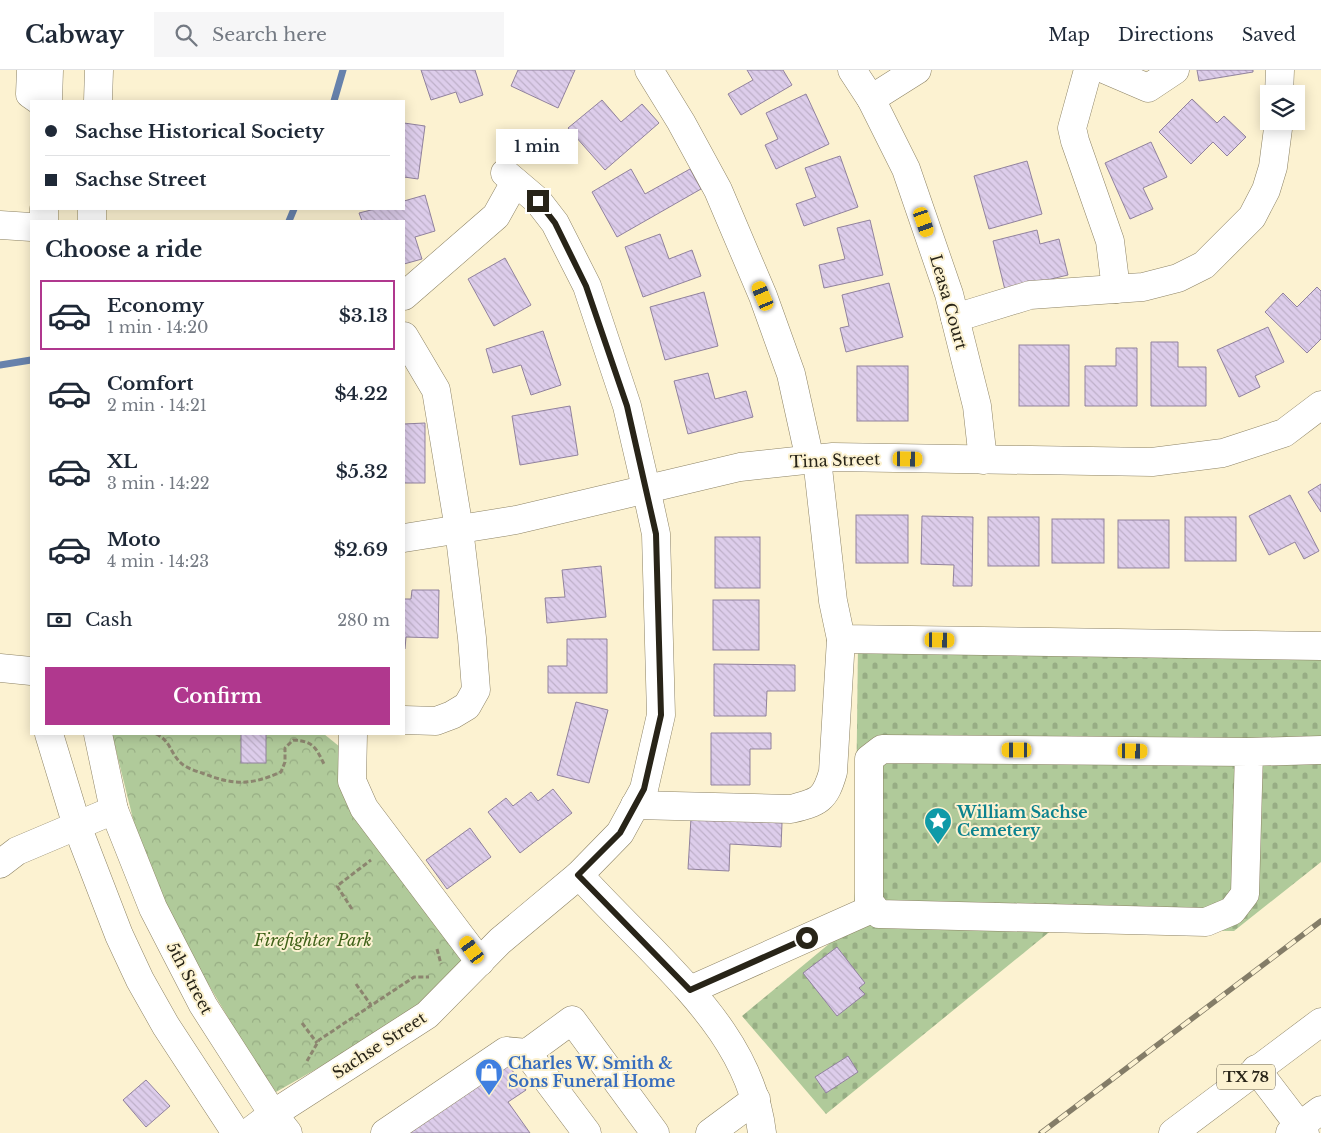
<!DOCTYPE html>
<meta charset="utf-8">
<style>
body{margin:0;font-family:"Libre Baskerville",serif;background:#f6f6f7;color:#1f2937;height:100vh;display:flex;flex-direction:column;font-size:19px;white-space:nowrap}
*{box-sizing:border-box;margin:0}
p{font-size:16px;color:#747a83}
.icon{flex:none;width:28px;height:28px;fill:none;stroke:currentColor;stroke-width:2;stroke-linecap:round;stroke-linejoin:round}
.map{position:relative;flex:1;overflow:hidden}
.sheet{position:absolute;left:30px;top:150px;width:375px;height:515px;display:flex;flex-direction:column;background:#fff;border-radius:0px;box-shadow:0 2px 12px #0003}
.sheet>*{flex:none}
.top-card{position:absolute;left:30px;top:30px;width:375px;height:110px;border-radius:0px;box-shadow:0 2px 12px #0003;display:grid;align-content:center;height:110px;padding:0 15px;background:#fff}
.controls{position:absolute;left:1260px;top:15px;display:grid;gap:10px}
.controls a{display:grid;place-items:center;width:45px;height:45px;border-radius:0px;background:#fff;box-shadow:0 2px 12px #0003;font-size:25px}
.end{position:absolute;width:22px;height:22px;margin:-11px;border:6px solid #282418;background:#fff;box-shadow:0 0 0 2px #fff}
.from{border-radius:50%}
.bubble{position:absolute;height:35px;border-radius:0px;background:#fff;box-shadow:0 2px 12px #0003;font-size:16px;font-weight:600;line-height:35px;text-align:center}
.car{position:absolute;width:15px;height:30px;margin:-15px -8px;border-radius:6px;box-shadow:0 0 4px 1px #0007;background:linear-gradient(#f5c518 24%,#345 0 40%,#f5c518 0 76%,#345 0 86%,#f5c518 0)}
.top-card b{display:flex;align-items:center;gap:18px;height:48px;font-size:19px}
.top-card b+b{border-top:1px solid #e0e1e3}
.top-card i{width:12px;height:12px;background:#1f2937}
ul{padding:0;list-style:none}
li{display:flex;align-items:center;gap:15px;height:70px;margin:0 10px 8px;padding:0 5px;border:2px solid transparent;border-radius:0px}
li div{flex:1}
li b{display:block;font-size:19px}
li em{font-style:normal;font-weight:600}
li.on{border-color:#b0388e}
li>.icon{width:45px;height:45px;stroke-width:1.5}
h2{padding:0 15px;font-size:22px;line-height:60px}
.pay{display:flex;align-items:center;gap:12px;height:55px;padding:0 15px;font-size:19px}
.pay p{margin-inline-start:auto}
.action{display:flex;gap:10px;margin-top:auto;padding:10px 15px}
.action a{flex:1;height:58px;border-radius:0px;background:#b0388e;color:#fff;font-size:20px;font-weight:600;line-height:58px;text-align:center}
header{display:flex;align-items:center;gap:30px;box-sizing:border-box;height:70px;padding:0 25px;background:#fff;border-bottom:1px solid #e0e1e3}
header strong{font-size:24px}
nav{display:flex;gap:28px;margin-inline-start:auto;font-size:18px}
.search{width:350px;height:45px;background:#f6f6f7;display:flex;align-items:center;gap:12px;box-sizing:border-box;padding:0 18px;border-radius:0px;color:#747a83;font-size:19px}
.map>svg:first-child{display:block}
</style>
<header>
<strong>Cabway</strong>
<div class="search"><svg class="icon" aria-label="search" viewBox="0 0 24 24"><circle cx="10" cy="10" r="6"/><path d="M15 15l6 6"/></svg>Search here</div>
<nav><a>Map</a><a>Directions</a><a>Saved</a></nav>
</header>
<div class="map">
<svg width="1321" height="1063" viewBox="0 0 1321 1063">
<defs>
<pattern id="cemetery-stones" width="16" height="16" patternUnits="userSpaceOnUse" patternTransform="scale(1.25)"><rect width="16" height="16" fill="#b0ca9a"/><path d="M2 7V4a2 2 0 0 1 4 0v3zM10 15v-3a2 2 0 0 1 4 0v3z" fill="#97ad84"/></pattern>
<pattern id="park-crowns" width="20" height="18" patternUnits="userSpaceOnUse" patternTransform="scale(1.25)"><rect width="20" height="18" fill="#b0ca9a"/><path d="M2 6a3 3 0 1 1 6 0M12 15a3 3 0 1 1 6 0" fill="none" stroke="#97ad84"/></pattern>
<pattern id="building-back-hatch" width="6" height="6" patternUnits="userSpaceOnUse" patternTransform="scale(1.25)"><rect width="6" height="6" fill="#ddcdeb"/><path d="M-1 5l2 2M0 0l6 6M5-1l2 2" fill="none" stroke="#beb0c9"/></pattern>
</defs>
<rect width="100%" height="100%" fill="#fcf2d1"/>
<polygon fill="url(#cemetery-stones)" points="858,575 1321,583 1321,792 1234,861 1053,859 826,1044 742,946 853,854 855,822"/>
<polygon fill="url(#park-crowns)" points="112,664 324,664 340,677 466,887 423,935 353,978 276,1022 246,978 177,861 134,753"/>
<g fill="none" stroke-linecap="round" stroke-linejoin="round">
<g stroke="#6782ac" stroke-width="7">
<polyline points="334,31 343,0"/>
<polyline points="289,151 294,139"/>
<polyline points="0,295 31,290"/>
</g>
</g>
<g fill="url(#building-back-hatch)" stroke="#91829d">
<polygon points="421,0 475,0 483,25 460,33 456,22 431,30"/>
<polygon points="518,0 575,0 558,38 511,16"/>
<polygon points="747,0 783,0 792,15 741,45 728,24 753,10"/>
<polygon points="1197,0 1253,0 1253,2 1199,11"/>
<polygon points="806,24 829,74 776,99 765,75 778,69 766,43"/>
<polygon points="1192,29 1217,53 1224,46 1246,67 1227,86 1213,72 1191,94 1159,62"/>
<polygon points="602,30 621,52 642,34 659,53 605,100 568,58"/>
<polygon points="404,53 425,56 418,109 404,107"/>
<polygon points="1151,72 1167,107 1143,118 1153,139 1130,149 1105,93"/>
<polygon points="840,86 858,137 804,156 796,134 816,127 805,98"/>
<polygon points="1027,91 1042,144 989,159 974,106"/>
<polygon points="631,99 645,124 690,99 701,119 617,167 592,122"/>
<polygon points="425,125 435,161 415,167 422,189 404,194 404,151 362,151 359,143 375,139 404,139 404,131"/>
<polygon points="870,150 883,205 824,218 819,195 845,189 837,158"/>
<polygon points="1037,160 1040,174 1059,169 1068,205 1005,220 993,171"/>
<polygon points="660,164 669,189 692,180 701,206 643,227 625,177"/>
<polygon points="505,188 531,235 494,256 468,209"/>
<polygon points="889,213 903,267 846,282 840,258 849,256 842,225"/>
<polygon points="1317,217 1321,221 1321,269 1307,283 1265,242 1283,223 1297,237"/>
<polygon points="704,222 718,276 665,290 650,237"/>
<polygon points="1268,257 1284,292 1255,306 1260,317 1239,327 1217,280"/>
<polygon points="543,261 561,315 531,325 521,295 493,303 486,279"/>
<polygon points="1151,272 1178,272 1178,297 1206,297 1206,336 1151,336"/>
<rect x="1019" y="275" width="50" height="61"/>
<polygon points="1116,278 1137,278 1137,336 1085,336 1085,296 1116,296"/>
<rect x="857" y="296" width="51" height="55"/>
<polygon points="708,303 715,329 746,321 753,347 688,364 674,311"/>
<polygon points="570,336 578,385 520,395 512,346"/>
<polygon points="425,353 425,413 404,413 404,354"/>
<polygon points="1321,414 1321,442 1308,422"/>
<polygon points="1290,425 1319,481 1304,489 1295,472 1269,485 1249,446"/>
<rect x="856" y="445" width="52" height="48"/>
<polygon points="922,446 973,447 972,516 953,516 954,495 921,494"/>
<rect x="988" y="447" width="51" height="49"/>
<rect x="1185" y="447" width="51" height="44"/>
<rect x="1052" y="449" width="52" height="44"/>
<rect x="1118" y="450" width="51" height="48"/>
<rect x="715" y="467" width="45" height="51"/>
<polygon points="601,496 606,547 547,553 545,528 565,527 562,500"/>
<polygon points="412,520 439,520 438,568 406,567 405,579 404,579 404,529 411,529"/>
<rect x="713" y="530" width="46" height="50"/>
<polygon points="567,569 607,569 607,623 548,623 548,596 567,596"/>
<polygon points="714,594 795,595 795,621 767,621 766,646 714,646"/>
<polygon points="576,632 608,640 589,713 557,705"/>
<polygon points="711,663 771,663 771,679 750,679 750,715 711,715"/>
<rect x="241" y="664" width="25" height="29"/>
<polygon points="553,719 572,743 520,783 488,742 506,728 513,736 531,722 538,731"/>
<polygon points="691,748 782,753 781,777 730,774 729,801 688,799"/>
<polygon points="470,758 491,787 447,819 426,790"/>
<polygon points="837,877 865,913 859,918 865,924 837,946 803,903"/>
<polygon points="848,986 858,1002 826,1023 815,1007"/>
<polygon points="507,993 526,1020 508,1032 530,1063 408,1063"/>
<polygon points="146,1010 170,1036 146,1057 123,1030"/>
</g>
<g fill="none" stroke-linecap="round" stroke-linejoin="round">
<g stroke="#8d8365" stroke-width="29">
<g id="minor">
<polyline points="31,0 30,24 40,31"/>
<polyline points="649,0 681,52 718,120 763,226 791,304 810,390"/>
<polyline points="852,0 871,29 906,99 949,224 977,336 983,390"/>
<polyline points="1088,0 1072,58 1075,71 1110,171 1116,219"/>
<polyline points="1106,0 1148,18 1175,0"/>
<polyline points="1279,24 1280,0"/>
<polyline points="871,29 917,0"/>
<polyline points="0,155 31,157"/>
<polyline points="404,226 496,146 515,112"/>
<polyline points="955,248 1030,225 1143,217 1178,208 1204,195 1252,147 1266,120 1273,97 1279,51"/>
<polyline points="404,266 436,320 459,459 472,568 476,620 467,636 452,645 436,651 404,650"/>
<polyline points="817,389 833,531 841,569 1321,576"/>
<polyline points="404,468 516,450 740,397 833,387 1152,392 1223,383 1284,363 1321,335"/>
<polyline points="0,598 31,601"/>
<polyline points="353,664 352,711 364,738 480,892"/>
<polyline points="1249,682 1245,824 1232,841 1206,852 879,844 869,832 869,689 882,679 1249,682 1321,680"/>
<path d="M635,735L791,739C819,732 825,730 833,702L841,569"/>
<polyline points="0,794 17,781 114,740"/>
<path d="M579,805C602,830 626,854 650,878C702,932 753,986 762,1063"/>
<polyline points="690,920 874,838"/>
<polyline points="527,983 587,1063"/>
<polyline points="1256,999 1305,1063"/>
<polyline points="248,1063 273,1044 427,945 500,871 579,805 620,763 644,719 661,645 656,464 646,418 627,336 587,216 555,153 538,131 505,103"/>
<polyline points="385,1063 506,981 527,983 572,950 655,1063"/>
<polyline points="710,1063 756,1029"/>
</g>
</g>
<g stroke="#8d8365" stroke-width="29">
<g id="major">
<polyline points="48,31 49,0"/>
<polyline points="98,31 99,0"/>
<polyline points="44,151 44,139"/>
<polyline points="92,151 92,139"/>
<polyline points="49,664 77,756 119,865 140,910 166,956 236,1063"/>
<polyline points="98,664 114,740 153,838 203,935 273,1044 288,1063"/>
<polyline points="1173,1063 1321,952"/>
<polyline points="1290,1063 1321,1040"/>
</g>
</g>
<g stroke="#8c856f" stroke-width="3" stroke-dasharray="5 2.5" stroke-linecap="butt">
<path d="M156,664C171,671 170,683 181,693C185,697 195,701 202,703C233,715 249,716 281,702L285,692V678L293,670C314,671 316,678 325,696"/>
<polyline points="352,839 337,816 371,790"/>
<polyline points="437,879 441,894"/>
<polyline points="356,914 371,935"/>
<polyline points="302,953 317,973"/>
<polyline points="307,991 319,970 414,907 429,907"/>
</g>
<use href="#minor" stroke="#fff" stroke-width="28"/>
<use href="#major" stroke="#fff" stroke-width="28"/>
<g stroke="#847d68" stroke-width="5.5">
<polyline id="rail" points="1041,1063 1321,851"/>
</g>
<use href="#rail" stroke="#fcf2d1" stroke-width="4" stroke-dasharray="11" stroke-linecap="butt"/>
</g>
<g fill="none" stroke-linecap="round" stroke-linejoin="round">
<polyline stroke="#282418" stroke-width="6" points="538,131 555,153 586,216 627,336 656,464 661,645 644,719 620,763 578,805 690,920 807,868"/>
</g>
<defs>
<g id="sight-pin" transform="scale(1.4375)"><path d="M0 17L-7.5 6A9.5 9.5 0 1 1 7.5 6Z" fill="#0f9aa8" stroke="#fcf2d1"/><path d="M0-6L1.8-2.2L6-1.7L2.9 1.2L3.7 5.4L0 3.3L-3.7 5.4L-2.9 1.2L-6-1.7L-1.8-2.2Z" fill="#fff"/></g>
<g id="shop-pin" transform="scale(1.4375)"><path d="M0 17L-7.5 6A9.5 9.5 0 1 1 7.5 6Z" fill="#3f7fe0" stroke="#fcf2d1"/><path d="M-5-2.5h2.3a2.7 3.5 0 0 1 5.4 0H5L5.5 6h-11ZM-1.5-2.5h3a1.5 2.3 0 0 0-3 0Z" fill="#fff"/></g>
</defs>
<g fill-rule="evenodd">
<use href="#sight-pin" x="938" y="751"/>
<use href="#shop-pin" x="489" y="1002"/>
</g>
<g text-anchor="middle" stroke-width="4" stroke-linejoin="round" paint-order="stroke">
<rect fill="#fcf2d1" stroke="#686250" stroke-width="1" x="1217" y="994.5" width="58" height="25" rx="4"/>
<g font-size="15" font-weight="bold" fill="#282418">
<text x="1246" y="1012">TX 78</text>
</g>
<g font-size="16" fill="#282418" stroke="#fcf2d1">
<text transform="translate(949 232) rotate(74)" y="6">Leasa Court</text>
<text transform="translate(835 390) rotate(-2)" y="6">Tina Street</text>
<text transform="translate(190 908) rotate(62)" y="6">5th Street</text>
<text transform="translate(379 975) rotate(-33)" y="6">Sachse Street</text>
</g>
<g font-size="16" font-weight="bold" fill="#0d838f" stroke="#fcf2d1" text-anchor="start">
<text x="957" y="748">William Sachse<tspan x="957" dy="18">Cemetery</tspan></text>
</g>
<g font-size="16" font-style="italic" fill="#406219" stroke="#fcf2d1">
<text x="313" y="876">Firefighter Park</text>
</g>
<g font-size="16" font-weight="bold" fill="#366cbe" stroke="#fcf2d1" text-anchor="start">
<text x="508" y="999">Charles W. Smith &amp;<tspan x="508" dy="18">Sons Funeral Home</tspan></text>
</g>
</g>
</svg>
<div class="controls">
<a><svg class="icon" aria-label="layers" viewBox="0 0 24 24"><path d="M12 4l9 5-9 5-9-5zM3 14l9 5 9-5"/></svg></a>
</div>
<i class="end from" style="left:807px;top:868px"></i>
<i class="end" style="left:538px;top:131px"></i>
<div class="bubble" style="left:496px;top:59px;width:82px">1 min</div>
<i class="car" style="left:924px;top:152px;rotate:161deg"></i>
<i class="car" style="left:763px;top:226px;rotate:337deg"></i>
<i class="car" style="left:908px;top:389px;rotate:91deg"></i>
<i class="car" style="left:940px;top:570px;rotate:91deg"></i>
<i class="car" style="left:1017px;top:680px;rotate:270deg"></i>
<i class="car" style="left:1133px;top:681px;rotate:91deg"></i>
<i class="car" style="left:472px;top:880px;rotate:324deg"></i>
<div class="top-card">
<b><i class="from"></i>Sachse Historical Society</b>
<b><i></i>Sachse Street</b>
</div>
<section class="sheet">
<h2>Choose a ride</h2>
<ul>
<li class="on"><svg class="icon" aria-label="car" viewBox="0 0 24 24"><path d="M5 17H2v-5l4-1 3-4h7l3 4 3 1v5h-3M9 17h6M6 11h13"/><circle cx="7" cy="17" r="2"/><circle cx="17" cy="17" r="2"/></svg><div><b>Economy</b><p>1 min · 14:20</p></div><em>$3.13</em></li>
<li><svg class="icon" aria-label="car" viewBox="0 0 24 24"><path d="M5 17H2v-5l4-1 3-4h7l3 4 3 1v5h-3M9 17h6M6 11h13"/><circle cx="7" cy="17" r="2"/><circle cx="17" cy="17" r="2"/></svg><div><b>Comfort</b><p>2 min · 14:21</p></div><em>$4.22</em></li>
<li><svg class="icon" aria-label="car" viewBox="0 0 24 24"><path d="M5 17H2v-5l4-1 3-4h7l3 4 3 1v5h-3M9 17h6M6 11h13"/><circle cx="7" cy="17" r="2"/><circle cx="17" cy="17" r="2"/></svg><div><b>XL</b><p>3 min · 14:22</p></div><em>$5.32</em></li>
<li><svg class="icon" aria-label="car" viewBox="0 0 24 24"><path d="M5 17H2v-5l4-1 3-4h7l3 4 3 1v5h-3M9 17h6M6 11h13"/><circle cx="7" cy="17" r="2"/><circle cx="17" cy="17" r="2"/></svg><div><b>Moto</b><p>4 min · 14:23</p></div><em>$2.69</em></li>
</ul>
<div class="pay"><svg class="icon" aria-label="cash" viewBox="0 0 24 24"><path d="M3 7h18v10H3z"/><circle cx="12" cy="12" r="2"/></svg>Cash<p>280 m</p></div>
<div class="action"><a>Confirm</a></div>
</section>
</div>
